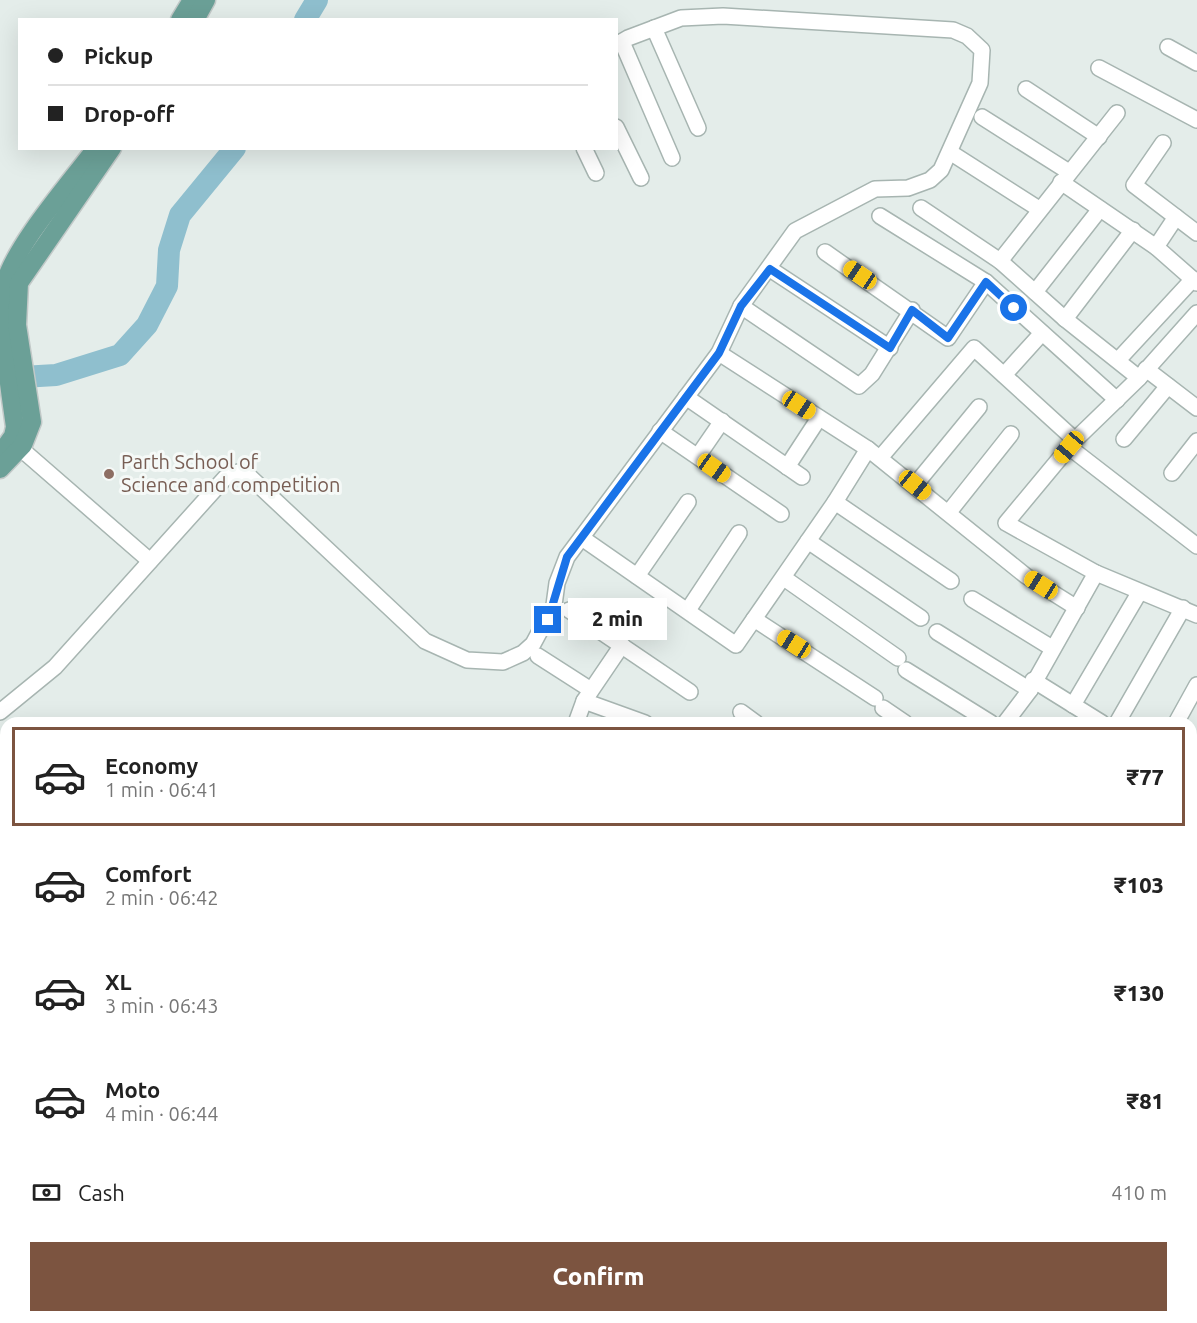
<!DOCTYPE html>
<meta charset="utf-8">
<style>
body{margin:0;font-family:Ubuntu,sans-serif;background:#f2f2f2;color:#222;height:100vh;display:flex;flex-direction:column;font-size:22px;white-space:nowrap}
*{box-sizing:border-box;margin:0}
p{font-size:20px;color:#767676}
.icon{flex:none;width:33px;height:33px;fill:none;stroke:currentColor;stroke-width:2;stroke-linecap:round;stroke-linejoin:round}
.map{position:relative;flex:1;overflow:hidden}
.sheet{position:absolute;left:0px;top:717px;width:1197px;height:606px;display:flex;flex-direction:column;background:#fff;border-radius:18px 18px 0 0;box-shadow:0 6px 24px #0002}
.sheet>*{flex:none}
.top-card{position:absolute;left:18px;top:18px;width:600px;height:132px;border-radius:0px;box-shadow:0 6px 24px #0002;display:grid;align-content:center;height:132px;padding:0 30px;background:#fff}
.end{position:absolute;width:27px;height:27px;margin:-14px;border:8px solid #1a73e8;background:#fff;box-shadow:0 0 0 3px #fff}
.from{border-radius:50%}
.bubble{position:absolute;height:42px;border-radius:0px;background:#fff;box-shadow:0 6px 24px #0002;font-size:20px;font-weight:800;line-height:42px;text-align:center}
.car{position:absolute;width:18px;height:36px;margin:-18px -9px;border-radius:8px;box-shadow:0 0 4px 2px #0007;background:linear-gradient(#f5c518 24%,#345 0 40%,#f5c518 0 76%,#345 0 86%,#f5c518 0)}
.top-card b{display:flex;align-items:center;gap:21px;height:57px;font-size:22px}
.top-card b+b{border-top:2px solid #e0e0e0}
.top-card i{width:15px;height:15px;background:#222}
ul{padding:10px 0 0;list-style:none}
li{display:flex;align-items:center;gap:18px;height:99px;margin:0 12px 9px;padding:0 18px;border:3px solid transparent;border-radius:0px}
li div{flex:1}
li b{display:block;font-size:22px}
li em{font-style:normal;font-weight:800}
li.active{border-color:#7c5440}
li>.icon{width:54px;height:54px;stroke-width:1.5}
.pay{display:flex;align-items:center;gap:15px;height:66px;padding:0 30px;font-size:22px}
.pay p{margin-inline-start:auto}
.action{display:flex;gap:12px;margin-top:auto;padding:12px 30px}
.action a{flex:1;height:69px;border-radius:0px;background:#7c5440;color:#fff;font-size:24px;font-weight:800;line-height:69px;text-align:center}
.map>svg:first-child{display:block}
</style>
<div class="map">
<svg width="1197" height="1323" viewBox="0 0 1197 1323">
<rect width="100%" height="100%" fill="#e4edea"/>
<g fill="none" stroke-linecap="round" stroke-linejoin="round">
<g stroke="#8fbfce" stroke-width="22">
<polyline points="305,20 317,0"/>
<polyline points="5,378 56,375 120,355 147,325 167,286 169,250 180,215 235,148"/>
</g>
<g stroke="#a7b5b1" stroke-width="18">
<g id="minor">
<polyline points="654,28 698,128"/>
<polyline points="622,42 672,158"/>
<polyline points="1168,47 1197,63"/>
<polyline points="1099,68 1197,120"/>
<polyline points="1026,89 1099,137"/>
<polyline points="982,117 1069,172"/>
<polyline points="616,127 641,178"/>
<polyline points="1163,143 1134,185 1197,233"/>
<polyline points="584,148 596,173"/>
<polyline points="956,156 1039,209"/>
<polyline points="1061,182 1156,247 1197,283"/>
<polyline points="921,208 1000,261 1065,319 1139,378"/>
<polyline points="880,216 986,282 1117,400"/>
<polyline points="1156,247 1176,217"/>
<polyline points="825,252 948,338 986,282"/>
<polyline points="1000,261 1117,113"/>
<polyline points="770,269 890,348"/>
<polyline points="1035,292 1100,209"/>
<polyline points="741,306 859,386 872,374 912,310"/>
<polyline points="1197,313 1139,378 1075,440 1006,523 1096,573 1197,615"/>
<polyline points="1065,319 1133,230"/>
<polyline points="719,353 868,449 1026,576 1077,608"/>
<polyline points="1119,359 1193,279"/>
<polyline points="1146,369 1197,408"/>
<polyline points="1004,375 1042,333"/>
<polyline points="686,397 802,477"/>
<polyline points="660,431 781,514"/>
<polyline points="1124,439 1168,386"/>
<polyline points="1069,447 1197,546"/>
<polyline points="20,448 150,561"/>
<polyline points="698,456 722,421"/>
<polyline points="880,458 974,348 1075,440"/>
<polyline points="787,467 819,418"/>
<polyline points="1172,473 1197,441"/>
<polyline points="915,485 979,407"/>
<polyline points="835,502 951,581"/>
<polyline points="949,512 1011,434"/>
<polyline points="582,538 736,645 835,502 868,449"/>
<polyline points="808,541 921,618"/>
<polyline points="637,576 688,502"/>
<polyline points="784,578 898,658"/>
<polyline points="972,599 1052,648"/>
<polyline points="569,610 690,692"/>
<polyline points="688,610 739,533"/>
<polyline points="754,619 875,698"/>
<polyline points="937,632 1030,690"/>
<polyline points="538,656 591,690"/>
<polyline points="906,670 991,723"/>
<polyline points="1033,680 1102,723"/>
<polyline points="584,701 645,723"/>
<polyline points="1073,705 1139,593"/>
<polyline points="883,708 905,723"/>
<polyline points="0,712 55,667 225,478 238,472 250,477 425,641 467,660 503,662 523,653 533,644 554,605 557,583 567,557 719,353 741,306 795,231 875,189 908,188 930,180 941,170 980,83 982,50 967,36 953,30 723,16 681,18 628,38 616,45"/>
<polyline points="741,712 756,723"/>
<polyline points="576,723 584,701 622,645"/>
<polyline points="1005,723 1030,690 1096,573"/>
<polyline points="1117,723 1183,608"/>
<polyline points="1176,723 1197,685"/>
<polyline points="1191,793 1197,783"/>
<polyline points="1191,899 1197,890"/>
<polyline points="0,942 6,943"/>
<polyline points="1191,995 1197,985"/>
<polyline points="1191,1005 1197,1009"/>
<polyline points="0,1034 6,1027"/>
<polyline points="1191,1062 1197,1066"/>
<polyline points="0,1070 6,1075"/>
<polyline points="0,1148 6,1154"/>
<polyline points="0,1217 6,1222"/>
<polyline points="0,1287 6,1292"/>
<polyline points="1191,1309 1197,1300"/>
<polyline points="34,1317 41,1323"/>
<polyline points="136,1317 148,1323"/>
<polyline points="252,1317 262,1323"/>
<polyline points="477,1317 485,1323"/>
<polyline points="732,1317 739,1323"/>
<polyline points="887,1317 895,1323"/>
<polyline points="1054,1317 1063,1323"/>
<polyline points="51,1323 56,1317"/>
<polyline points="367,1323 371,1317"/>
<polyline points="391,1323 396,1317"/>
<polyline points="557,1323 561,1317"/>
<polyline points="618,1323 622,1317"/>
<polyline points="696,1323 701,1317"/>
<polyline points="769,1323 773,1317"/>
<polyline points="933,1323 937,1317"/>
<polyline points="983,1323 987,1317"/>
<polyline points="1109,1323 1114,1317"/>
<polyline points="1154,1323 1159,1317"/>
<polyline points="1182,1323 1186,1317"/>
</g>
</g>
<g stroke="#c2c9c8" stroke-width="21">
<g id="major">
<polyline points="180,20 192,0"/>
<polyline points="195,20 206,0"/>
<path d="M0,454L13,436L15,427C9,383 0,330 4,286C14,246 70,183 96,148"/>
<polyline points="0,469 23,445 32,422 17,325 19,283 112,148"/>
<polyline points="0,780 6,782"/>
<polyline points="0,806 6,808"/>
<polyline points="1191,1146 1197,1149"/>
<polyline points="1191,1162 1197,1165"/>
<polyline points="1191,1177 1197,1180"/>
<polyline points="1191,1194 1197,1196"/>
</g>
</g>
<use href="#minor" stroke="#fff" stroke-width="15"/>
<use href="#major" stroke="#6ba097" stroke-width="18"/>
</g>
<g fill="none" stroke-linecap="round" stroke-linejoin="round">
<polyline stroke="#1a73e8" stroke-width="8" points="548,620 567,557 719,353 741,306 770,269 890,348 912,310 948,338 986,282 1014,308"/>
</g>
<circle fill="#8d6e63" stroke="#f5f9f7" stroke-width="2" cx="109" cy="474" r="6"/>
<g text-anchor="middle" stroke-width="6" stroke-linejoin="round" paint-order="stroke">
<g font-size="20" fill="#785e54" stroke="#f5f9f7" text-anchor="start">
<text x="121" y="469">Parth School of<tspan x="121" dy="23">Science and competition</tspan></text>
</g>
</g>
</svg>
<i class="end from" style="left:1014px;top:308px"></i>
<i class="end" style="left:548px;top:620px"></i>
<div class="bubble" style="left:568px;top:598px;width:99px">2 min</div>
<i class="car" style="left:860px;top:275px;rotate:304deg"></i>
<i class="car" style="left:799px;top:405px;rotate:123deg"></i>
<i class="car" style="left:1069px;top:447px;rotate:220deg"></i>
<i class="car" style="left:714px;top:468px;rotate:125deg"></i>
<i class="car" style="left:915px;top:485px;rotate:129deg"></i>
<i class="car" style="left:1041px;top:585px;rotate:302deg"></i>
<i class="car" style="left:794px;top:644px;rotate:302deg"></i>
<div class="top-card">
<b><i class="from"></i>Pickup</b>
<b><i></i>Drop-off</b>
</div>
<section class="sheet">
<ul>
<li class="active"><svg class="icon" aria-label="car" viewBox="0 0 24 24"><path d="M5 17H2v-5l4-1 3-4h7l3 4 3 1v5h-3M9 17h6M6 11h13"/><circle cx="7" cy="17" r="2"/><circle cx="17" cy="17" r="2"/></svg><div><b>Economy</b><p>1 min · 06:41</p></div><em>₹77</em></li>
<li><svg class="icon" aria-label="car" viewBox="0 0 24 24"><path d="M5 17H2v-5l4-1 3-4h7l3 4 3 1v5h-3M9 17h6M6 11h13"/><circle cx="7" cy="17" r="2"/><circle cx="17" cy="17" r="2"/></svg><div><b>Comfort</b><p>2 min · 06:42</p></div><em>₹103</em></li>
<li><svg class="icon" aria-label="car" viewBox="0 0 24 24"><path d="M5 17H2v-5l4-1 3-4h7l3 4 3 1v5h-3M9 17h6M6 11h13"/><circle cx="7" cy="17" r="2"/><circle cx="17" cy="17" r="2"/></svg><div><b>XL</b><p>3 min · 06:43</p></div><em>₹130</em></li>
<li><svg class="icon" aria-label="car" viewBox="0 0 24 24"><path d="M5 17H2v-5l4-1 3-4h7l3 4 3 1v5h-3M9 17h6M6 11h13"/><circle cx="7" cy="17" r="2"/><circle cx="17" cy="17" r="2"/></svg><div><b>Moto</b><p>4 min · 06:44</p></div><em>₹81</em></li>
</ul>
<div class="pay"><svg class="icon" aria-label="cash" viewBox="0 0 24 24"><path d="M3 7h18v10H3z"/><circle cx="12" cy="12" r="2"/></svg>Cash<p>410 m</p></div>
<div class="action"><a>Confirm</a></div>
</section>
</div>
